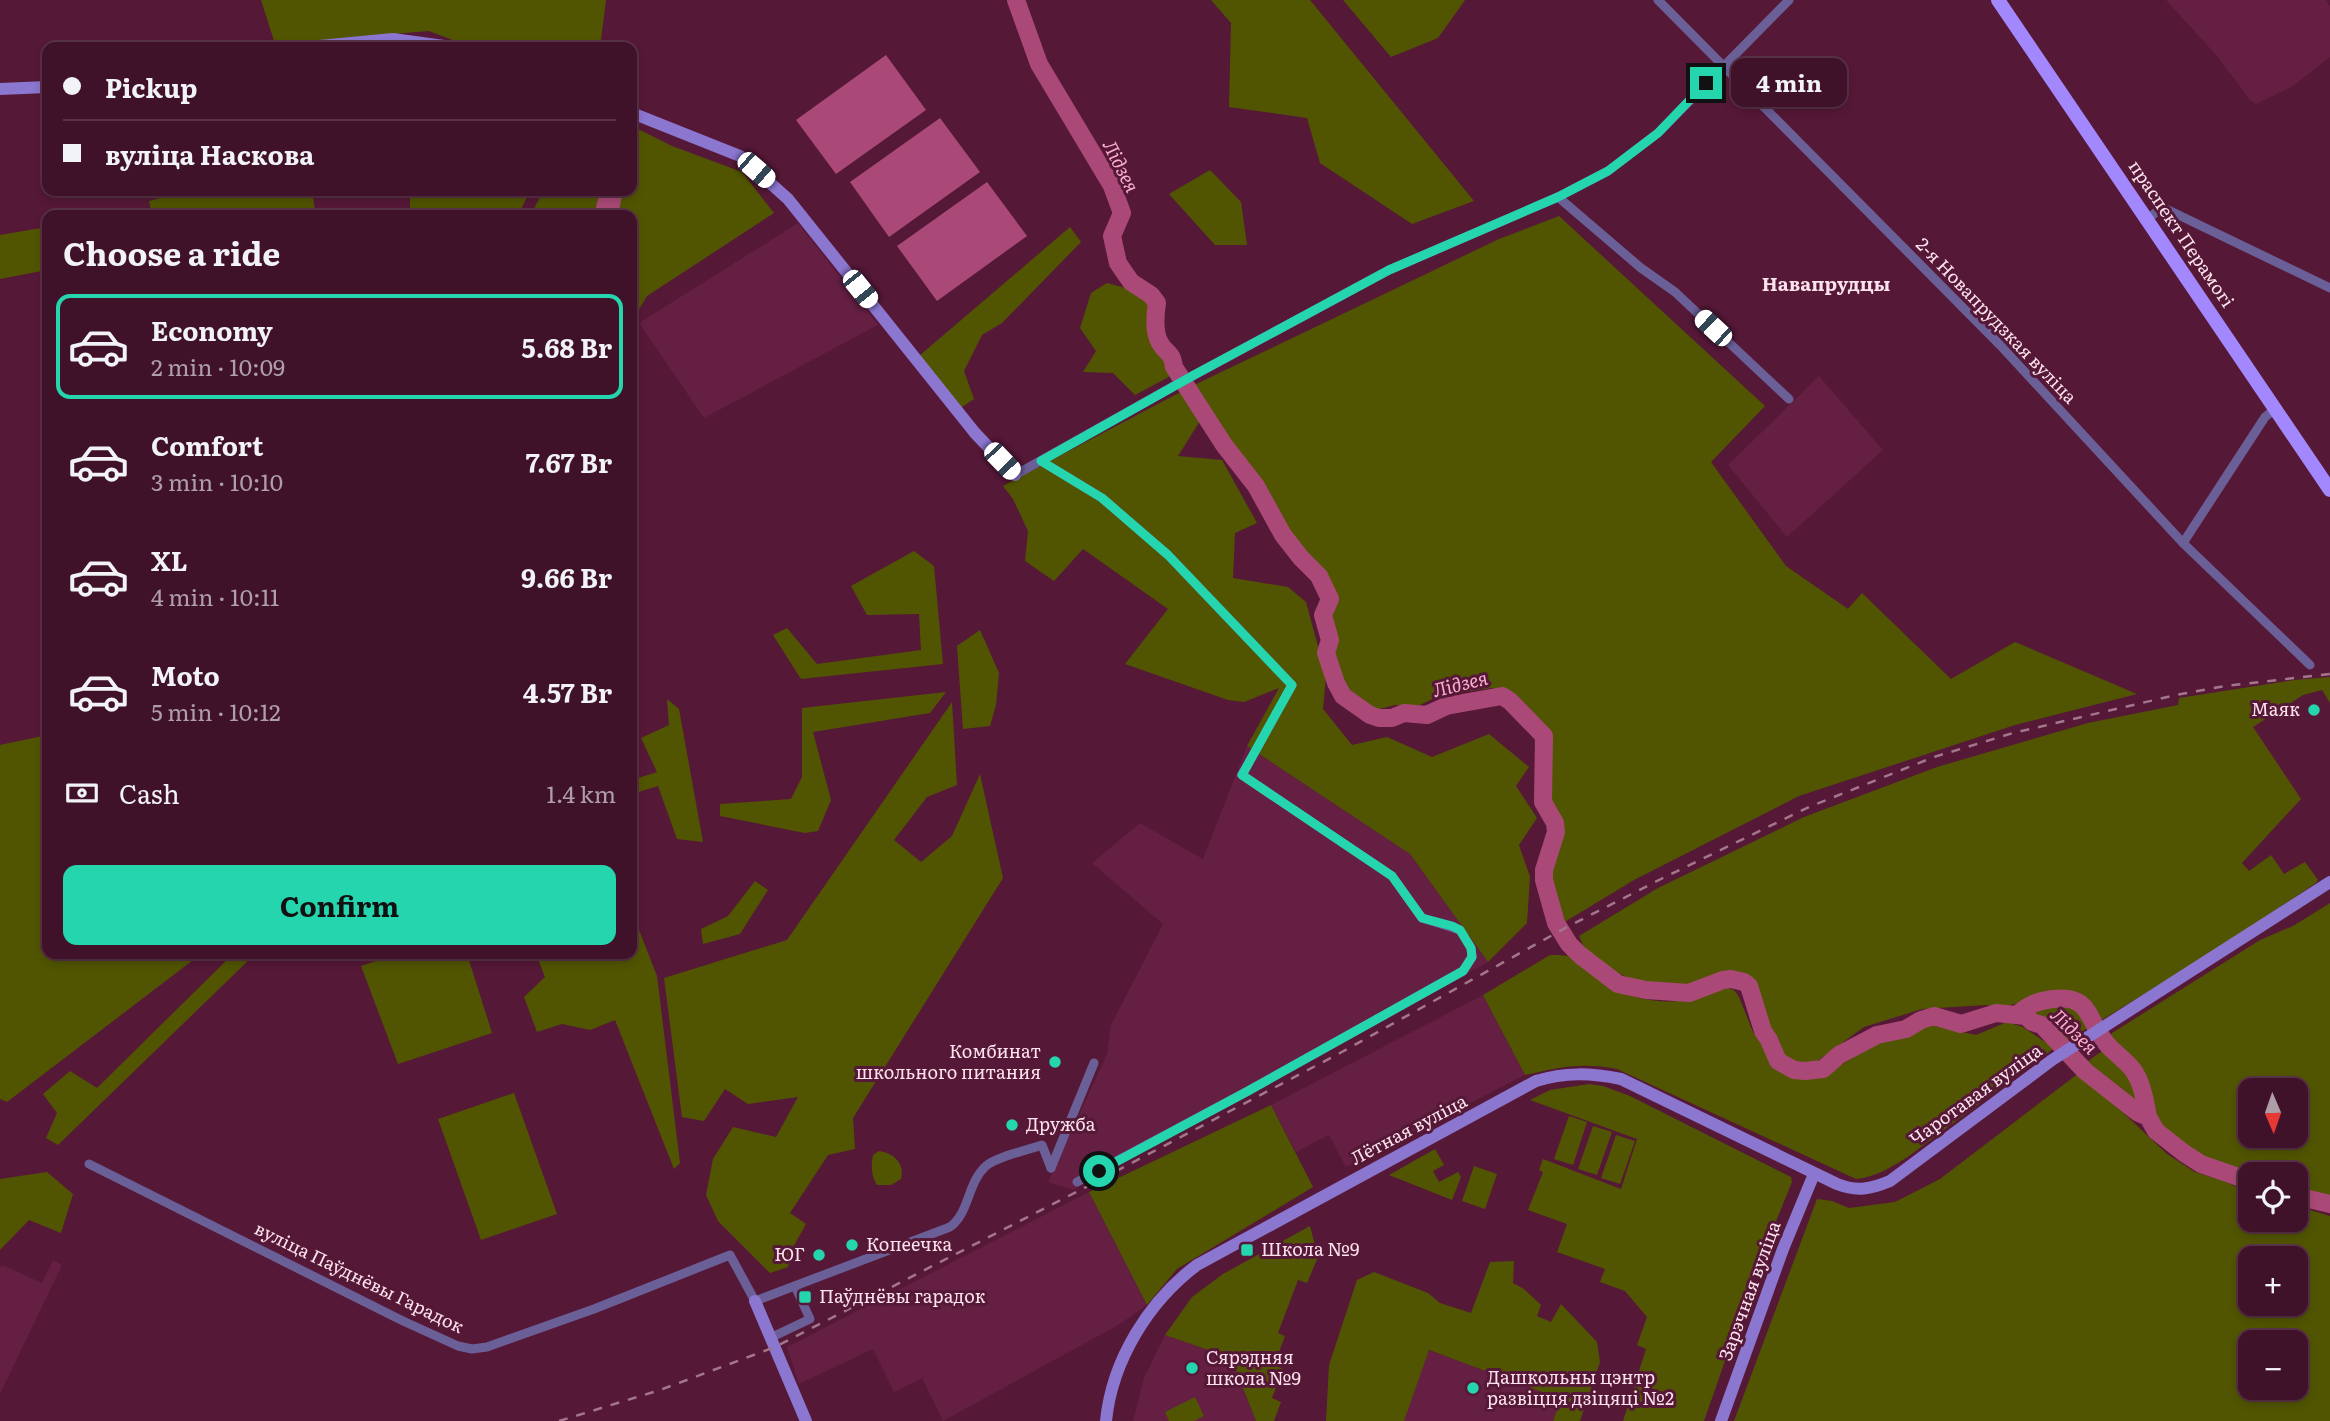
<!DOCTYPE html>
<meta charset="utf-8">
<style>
body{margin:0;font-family:Literata,serif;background:#4b2035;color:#f1f3f6;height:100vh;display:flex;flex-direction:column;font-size:26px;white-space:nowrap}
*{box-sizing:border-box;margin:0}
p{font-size:23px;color:#ae9ea8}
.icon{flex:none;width:38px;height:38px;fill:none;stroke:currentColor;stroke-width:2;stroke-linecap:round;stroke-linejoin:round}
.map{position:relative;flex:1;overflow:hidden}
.details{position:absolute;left:42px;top:210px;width:595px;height:749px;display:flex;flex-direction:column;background:#401229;border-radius:14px;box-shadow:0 4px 10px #0003,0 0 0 2px #593246}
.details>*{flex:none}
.banner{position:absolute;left:42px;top:42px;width:595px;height:154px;border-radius:14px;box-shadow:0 4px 10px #0003,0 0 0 2px #593246;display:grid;align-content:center;height:154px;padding:0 21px;background:#401229}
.needle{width:46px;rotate:178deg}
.buttons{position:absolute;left:2238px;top:1078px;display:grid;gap:14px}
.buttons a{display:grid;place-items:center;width:70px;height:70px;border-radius:14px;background:#401229;box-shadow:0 4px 10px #0003,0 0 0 2px #593246;font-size:35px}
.end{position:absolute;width:32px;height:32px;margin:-16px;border:9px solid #25d5ae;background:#111;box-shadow:0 0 0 4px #111}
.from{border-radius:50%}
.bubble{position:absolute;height:49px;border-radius:14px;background:#401229;box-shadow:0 4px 10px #0003,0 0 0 2px #593246;font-size:23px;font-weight:700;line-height:49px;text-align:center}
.car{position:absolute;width:21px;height:42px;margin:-21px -10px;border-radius:9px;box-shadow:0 0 5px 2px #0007;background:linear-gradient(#fff 24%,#345 0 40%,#fff 0 76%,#345 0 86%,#fff 0)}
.banner b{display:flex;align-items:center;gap:24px;height:66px;font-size:26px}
.banner b+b{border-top:2px solid #593246}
.banner i{width:18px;height:18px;background:#f1f3f6}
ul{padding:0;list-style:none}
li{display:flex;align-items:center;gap:21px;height:105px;margin:0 14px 10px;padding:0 7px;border:4px solid transparent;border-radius:14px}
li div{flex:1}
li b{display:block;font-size:26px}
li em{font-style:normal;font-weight:700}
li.current{border-color:#25d5ae}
li>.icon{width:63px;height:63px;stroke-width:1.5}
h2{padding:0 21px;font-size:32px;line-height:84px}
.pay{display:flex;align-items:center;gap:18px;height:77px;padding:0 21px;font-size:26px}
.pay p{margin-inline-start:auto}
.cta{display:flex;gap:14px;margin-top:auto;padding:14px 21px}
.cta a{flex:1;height:80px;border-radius:14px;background:#25d5ae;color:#111;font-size:28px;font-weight:700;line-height:80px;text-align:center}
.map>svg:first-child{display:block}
</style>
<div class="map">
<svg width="2330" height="1421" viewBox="0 0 2330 1421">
<rect width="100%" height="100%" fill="#561837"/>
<g fill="#641f42">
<polygon points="2166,0 2326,0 2330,6 2330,57 2293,86 2256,104 2250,100 2217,56"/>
<polygon points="798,223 878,325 704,418 639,323"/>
<polygon points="1819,376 1883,450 1787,537 1728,465"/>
<polygon points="1247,746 1410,854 1488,962 1073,1190 1048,1182 1107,1054 1111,1025 1163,924 1092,863 1140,823 1203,859"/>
<polygon points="1483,995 1525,1075 1346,1167 1329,1135 1296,1152 1271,1105"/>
<polygon points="1089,1192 1147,1305 1120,1324 943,1421 922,1378 894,1392 873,1349 799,1384 787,1347"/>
<polygon points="53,1260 62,1265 0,1394 0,1268 2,1265 42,1283"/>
<polygon points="1165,1335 1231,1358 1256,1421 1133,1421 1144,1378"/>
<polygon points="1428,1350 1562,1399 1553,1421 1404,1421"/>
</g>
<g fill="#515501" fill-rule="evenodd">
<polygon points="261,0 606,0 600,47 471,47 429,31 275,44"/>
<polygon points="1211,0 1310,0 1474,201 1412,224 1320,163 1307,118 1229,107 1231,23"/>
<polygon points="1343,0 1465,0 1438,38 1391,57"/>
<polygon points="632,126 672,146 742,172 774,213 647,296 632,321 632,215 531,215 543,191 632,191"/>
<polygon points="1210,170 1241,202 1247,245 1215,245 1169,194"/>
<polygon points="186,191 312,191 315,210 286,215 152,215 149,201"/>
<polygon points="413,191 530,191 518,215 410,215 410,192"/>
<polygon points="1559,216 1765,406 1711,462 1786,566 1848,609 1862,593 1951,679 2015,642 2137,694 2015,725 1799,796 1634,880 1563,923 1547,880 1555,850 1556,829 1545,805 1542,779 1547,750 1547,736 1502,689 1491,688 1436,697 1418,706 1395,705 1376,710 1340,687 1330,658 1332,635 1324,618 1331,601 1329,588 1322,577 1301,555 1258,483 1205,413 1178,456 1222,460 1257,523 1235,533 1233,578 1288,587 1306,602 1326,676 1323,709 1352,745 1387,737 1432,757 1489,734 1529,767 1516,786 1537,818 1519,845 1530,877 1527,923 1488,962 1410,854 1247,746 1279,688 1244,702 1228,700 1125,664 1168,609 1083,549 1054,581 1025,561 1028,531 1013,499 1003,486 1190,387 1499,239"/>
<polygon points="47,227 47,270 0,279 0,235"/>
<polygon points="1070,227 1081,242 1002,323 982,335 964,371 974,399 959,409 919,356"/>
<polygon points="1107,283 1151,295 1157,303 1155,317 1159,342 1173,356 1178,372 1135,395 1113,373 1083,372 1096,351 1080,328 1091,293"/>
<polygon points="914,551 934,566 943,664 801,679 773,635 787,628 817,664 921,650 919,614 867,615 851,586"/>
<polygon points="980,630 999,673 996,705 990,726 963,729 957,646"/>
<polygon points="2330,677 2330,703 2322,690 2303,695 2253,727 2301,799 2242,863 2249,871 2271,855 2284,874 2305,862 2318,880 2316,883 2206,956 2100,1021 2095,1009 2073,993 2047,996 2002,1007 1986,1005 1922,1009 1864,1027 1809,1067 1790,1063 1771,1040 1761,1008 1749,982 1724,974 1670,989 1646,986 1616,972 1586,952 1579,936 1658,888 1804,817 1937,767 2088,723 2178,705 2179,698 2294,680"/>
<polygon points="946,692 930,713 813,732 831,800 818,831 805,833 720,816 720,804 791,799 802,777 802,708"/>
<polygon points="667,699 679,709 703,842 677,839 658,786 632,794 632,780 657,772 641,738 669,725"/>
<polygon points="952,702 957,785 927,797 894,840 921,862 952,836 980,774 1003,878 853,1118 855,1149 828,1155 790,1213 806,1224 791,1251 788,1267 770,1273 718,1221 706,1195 713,1159 733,1127 776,1137 798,1097 748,1104 725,1089 704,1121 682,1117 664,978 787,940"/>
<polygon points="47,735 47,954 201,954 7,1102 0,1099 0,745"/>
<polygon points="755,881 768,890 740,934 703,944 701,929 728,916"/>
<path d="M2330,903V1202L2296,1192V1174H2250V1180C2219,1161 2182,1156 2158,1125C2145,1109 2150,1086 2139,1069C2133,1057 2118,1046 2108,1039L2112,1033L2260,940L2293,926ZM2250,1090H2296V1136H2250Z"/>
<polygon points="632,912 657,976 680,1163 674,1169 615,1020 590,1030 562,1024 537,1032 524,997 545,977 536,954 632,954"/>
<polygon points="233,954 255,954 58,1145 46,1138 57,1113 43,1094 70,1071 97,1088"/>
<polygon points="397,954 467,954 492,1033 398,1064 361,966"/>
<path d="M1550,955C1557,955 1566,955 1572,957C1586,964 1598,978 1611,986C1648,1007 1688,1006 1725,987L1734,990L1739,997L1753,1032L1774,1063L1786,1073L1809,1078L1828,1073L1873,1045L1931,1025L1976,1035L2007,1022L2023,1027L2054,1048L1909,1156C1892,1167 1876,1177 1856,1179L1617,1069C1582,1062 1559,1067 1525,1075L1483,995Z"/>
<path d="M2062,1001C2081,1003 2083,1010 2091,1026L2064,1043L2043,1023L2022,1013L2031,1007Z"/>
<path d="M2105,1049C2120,1067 2140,1085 2138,1109L2084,1064Z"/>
<path d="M2080,1072L2167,1154L2195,1172L2226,1182L2250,1193V1220H2296V1206L2330,1216V1421H1734L1817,1199L1832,1201L1849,1208L1895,1202L1940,1179ZM2296,1258V1304H2250V1258ZM2250,1342H2296V1388H2250Z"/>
<polygon points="1589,1084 1603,1086 1630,1096 1791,1177 1792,1182 1761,1258 1704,1421 1623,1421 1646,1349 1637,1345 1647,1317 1625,1291 1600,1282 1605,1269 1557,1252 1567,1224 1528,1210 1543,1172 1539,1170 1543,1159 1621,1189 1637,1139 1530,1100 1550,1090"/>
<polygon points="514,1093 557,1214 481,1240 438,1119"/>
<polygon points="1271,1105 1313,1187 1177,1269 1147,1305 1089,1192"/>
<polygon points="1569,1116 1587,1122 1573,1165 1554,1159"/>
<polygon points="1593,1126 1612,1132 1597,1175 1578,1169"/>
<polygon points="1616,1135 1635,1141 1620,1184 1601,1178"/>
<polygon points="1435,1149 1444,1165 1433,1171 1439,1182 1458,1172 1461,1177 1452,1200 1389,1175"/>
<path d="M879,1151C894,1153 905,1164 901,1179L891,1185H877C871,1176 871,1165 873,1155Z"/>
<polygon points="1474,1166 1497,1174 1485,1209 1462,1201"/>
<polygon points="47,1172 73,1194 61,1233 29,1220 0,1250 0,1179"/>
<polygon points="1310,1226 1318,1257 1307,1283 1298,1280 1278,1333 1285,1336 1274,1365 1283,1369 1272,1398 1281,1402 1274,1421 1256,1421 1231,1358 1165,1335 1192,1297 1223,1274"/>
<polygon points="1514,1261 1513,1283 1524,1289 1541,1305 1537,1316 1551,1322 1561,1304 1597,1342 1600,1362 1580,1421 1553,1421 1561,1399 1429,1350 1404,1421 1326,1421 1329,1365 1357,1280 1374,1272 1428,1293 1440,1303 1471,1313 1490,1262"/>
<polygon points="1195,1397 1204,1416 1194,1421 1169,1421 1165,1412"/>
</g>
<g fill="#aa4977">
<polygon points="886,55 926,110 836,174 796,120"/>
<polygon points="940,118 980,172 889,237 850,182"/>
<polygon points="987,182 1027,236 937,301 897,246"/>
<polygon points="600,191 623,191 618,215 594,215"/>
</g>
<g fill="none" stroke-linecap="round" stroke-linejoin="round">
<g stroke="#aa4977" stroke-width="18">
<path d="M1016,0L1039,64L1112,186L1122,213L1112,236L1118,263L1131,282L1151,295L1157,303C1155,315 1154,333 1160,343C1166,354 1172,351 1174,367L1224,445L1256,486L1283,535L1301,558L1319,576L1330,599L1323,615L1330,640L1326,653L1336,683L1343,696L1370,715L1379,718H1392L1404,713L1427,715L1446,706L1502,696L1510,701L1544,736L1543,802L1555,823L1556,832L1544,870V880L1556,923L1569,944L1580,955L1618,984L1646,990L1689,993L1723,980L1731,979L1744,982L1749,986L1763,1031L1769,1040L1778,1061L1794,1070L1805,1071L1823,1069L1839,1055L1877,1035L1906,1029L1921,1020L1934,1016L1961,1024L1996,1013L2026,1016L2032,1022L2042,1025L2085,1071L2137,1112L2148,1117L2156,1131L2184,1153L2201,1164L2250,1181"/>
<path d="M2018,1014C2029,1004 2038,1001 2053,999C2091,994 2087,1020 2106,1043C2114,1053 2126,1060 2133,1070C2143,1084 2145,1102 2148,1117"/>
<polyline points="2296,1196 2330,1204"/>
</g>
<g stroke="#6b5f98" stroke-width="9">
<polyline points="1658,0 2000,345 2183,543 2310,665"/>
<polyline points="1558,197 1641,268 1675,292 1789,399"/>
<polyline points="2148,219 2162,207 2330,288"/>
<polyline points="1041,461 1102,498 1168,555 1292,685 1242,775 1392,876 1422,918 1460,930 1471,948 1472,957 1463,971 1248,1091 1077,1182"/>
<polyline points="1015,475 1172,387 1389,270 1558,197 1608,171 1658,133 1789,0"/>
<polyline points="2183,543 2265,417 2275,409"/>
<path d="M89,1164L403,1321L458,1346L472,1349L487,1347L594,1309L730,1255L755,1301L950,1227C970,1212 967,1183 986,1166C996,1157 1028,1150 1042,1145L1051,1168"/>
<polyline points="1051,1168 1094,1063"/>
<polyline points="770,1338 810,1319 795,1286"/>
</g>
<g stroke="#8b76d0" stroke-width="12">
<polyline points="309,47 393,39 451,47"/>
<polyline points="0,89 47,87"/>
<polyline points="632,113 740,156 788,199 975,433 1015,475"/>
<polyline points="755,1301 806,1421"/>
<path d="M1106,1421C1112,1360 1149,1301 1197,1265L1536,1081C1565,1072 1591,1073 1621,1079L1837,1184C1857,1192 1871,1189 1890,1181L2052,1060L2330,882"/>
<polyline points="1721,1421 1783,1249 1814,1174"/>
</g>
<polyline stroke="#a387fc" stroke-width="14" points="1998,0 2330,490"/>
<polyline stroke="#a3768b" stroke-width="2.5" stroke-dasharray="9 9" stroke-linecap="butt" points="559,1421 660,1390 775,1347 1088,1186 1340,1053 1567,927 1661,879 1809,807 1934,757 2013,733 2176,695 2225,686 2330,674"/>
</g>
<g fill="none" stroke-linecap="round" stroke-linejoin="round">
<polyline stroke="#25d5ae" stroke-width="9" points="1099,1171 1248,1091 1463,971 1472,957 1471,948 1460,930 1452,926 1422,918 1392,876 1242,775 1292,685 1168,555 1102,498 1041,461 1194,375 1389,270 1558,197 1608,171 1658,133 1706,83"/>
</g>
<g fill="#25d5ae" stroke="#561837" stroke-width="2.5">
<circle cx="2314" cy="710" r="7"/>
<circle cx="1055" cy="1062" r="7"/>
<circle cx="1012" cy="1125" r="7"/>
<circle cx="852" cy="1245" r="7"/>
<rect x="1240" y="1243" width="14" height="14" rx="3.5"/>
<circle cx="819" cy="1255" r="7"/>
<rect x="798" y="1290" width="14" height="14" rx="3.5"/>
<circle cx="1192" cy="1368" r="7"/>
<circle cx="1473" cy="1388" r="7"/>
</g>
<g text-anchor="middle" stroke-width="6" stroke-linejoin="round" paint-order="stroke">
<g font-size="18" fill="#fbe2ec" stroke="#561837">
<text transform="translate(2181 234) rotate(56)" y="6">праспект Перамогі</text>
<text transform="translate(1996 321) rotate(46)" y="6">2-я Новапрудзкая вуліца</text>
<text transform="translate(1976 1095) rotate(-36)" y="6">Чаротавая вуліца</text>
<text transform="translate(1409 1130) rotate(-28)" y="6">Лётная вуліца</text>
<text transform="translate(359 1278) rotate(26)" y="6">вуліца Паўднёвы Гарадок</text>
<text transform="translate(1750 1291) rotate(-70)" y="6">Зарэчная вуліца</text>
</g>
<g font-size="18" fill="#fbe2ec" stroke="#561837" text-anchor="start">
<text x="2300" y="716" text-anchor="end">Маяк</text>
<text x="1041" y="1058" text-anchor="end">Комбинат<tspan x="1041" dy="21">школьного питания</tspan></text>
<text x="1026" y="1131">Дружба</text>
<text x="866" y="1251">Копеечка</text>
<text x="1261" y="1256">Школа №9</text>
<text x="805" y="1261" text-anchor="end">ЮГ</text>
<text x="819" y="1303">Паўднёвы гарадок</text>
<text x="1206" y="1364">Сярэдняя<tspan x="1206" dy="21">школа №9</tspan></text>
<text x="1487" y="1384">Дашкольны цэнтр<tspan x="1487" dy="21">развіцця дзіцяці №2</tspan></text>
</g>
<g font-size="19" font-style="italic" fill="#fcaecf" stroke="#561837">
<text transform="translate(1121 166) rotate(63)" y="7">Лідзея</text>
<text transform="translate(1460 684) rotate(-14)" y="7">Лідзея</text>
<text transform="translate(2074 1031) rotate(44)" y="7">Лідзея</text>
</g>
<g font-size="19" font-weight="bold" fill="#fbe2ec" stroke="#561837">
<text x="1826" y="291">Навапрудцы</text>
</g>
</g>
</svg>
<div class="buttons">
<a><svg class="needle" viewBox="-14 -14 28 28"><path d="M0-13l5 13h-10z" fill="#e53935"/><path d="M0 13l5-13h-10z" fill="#ae9ea8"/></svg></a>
<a><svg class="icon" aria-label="locate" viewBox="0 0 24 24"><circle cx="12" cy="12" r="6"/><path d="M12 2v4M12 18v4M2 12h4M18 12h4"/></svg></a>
<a>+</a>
<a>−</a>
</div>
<i class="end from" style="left:1099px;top:1171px"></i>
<i class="end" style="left:1706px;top:83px"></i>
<div class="bubble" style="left:1731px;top:58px;width:116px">4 min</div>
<i class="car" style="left:756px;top:170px;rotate:131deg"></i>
<i class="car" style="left:860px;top:289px;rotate:141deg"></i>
<i class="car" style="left:1713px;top:328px;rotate:313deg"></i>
<i class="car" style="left:1002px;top:461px;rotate:136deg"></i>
<div class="banner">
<b><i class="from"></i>Pickup</b>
<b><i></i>вуліца Наскова</b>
</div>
<section class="details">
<h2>Choose a ride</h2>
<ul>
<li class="current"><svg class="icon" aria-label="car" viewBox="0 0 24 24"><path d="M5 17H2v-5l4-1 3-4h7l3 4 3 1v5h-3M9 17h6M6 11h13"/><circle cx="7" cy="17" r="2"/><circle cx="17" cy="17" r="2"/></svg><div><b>Economy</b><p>2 min · 10:09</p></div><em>5.68 Br</em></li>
<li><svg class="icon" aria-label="car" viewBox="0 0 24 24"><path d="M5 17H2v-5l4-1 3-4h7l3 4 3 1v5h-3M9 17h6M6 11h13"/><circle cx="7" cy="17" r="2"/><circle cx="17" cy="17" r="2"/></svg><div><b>Comfort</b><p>3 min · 10:10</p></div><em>7.67 Br</em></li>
<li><svg class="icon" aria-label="car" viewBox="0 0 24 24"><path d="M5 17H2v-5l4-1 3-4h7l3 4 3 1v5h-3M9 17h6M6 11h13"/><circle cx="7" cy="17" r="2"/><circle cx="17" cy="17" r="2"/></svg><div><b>XL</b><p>4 min · 10:11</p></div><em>9.66 Br</em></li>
<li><svg class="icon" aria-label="car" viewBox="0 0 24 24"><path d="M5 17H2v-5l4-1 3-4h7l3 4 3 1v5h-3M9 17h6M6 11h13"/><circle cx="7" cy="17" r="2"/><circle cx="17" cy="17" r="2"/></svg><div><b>Moto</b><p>5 min · 10:12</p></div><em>4.57 Br</em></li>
</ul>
<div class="pay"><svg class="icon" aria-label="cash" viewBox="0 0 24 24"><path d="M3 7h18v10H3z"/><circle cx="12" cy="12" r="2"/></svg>Cash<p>1.4 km</p></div>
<div class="cta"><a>Confirm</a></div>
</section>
</div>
